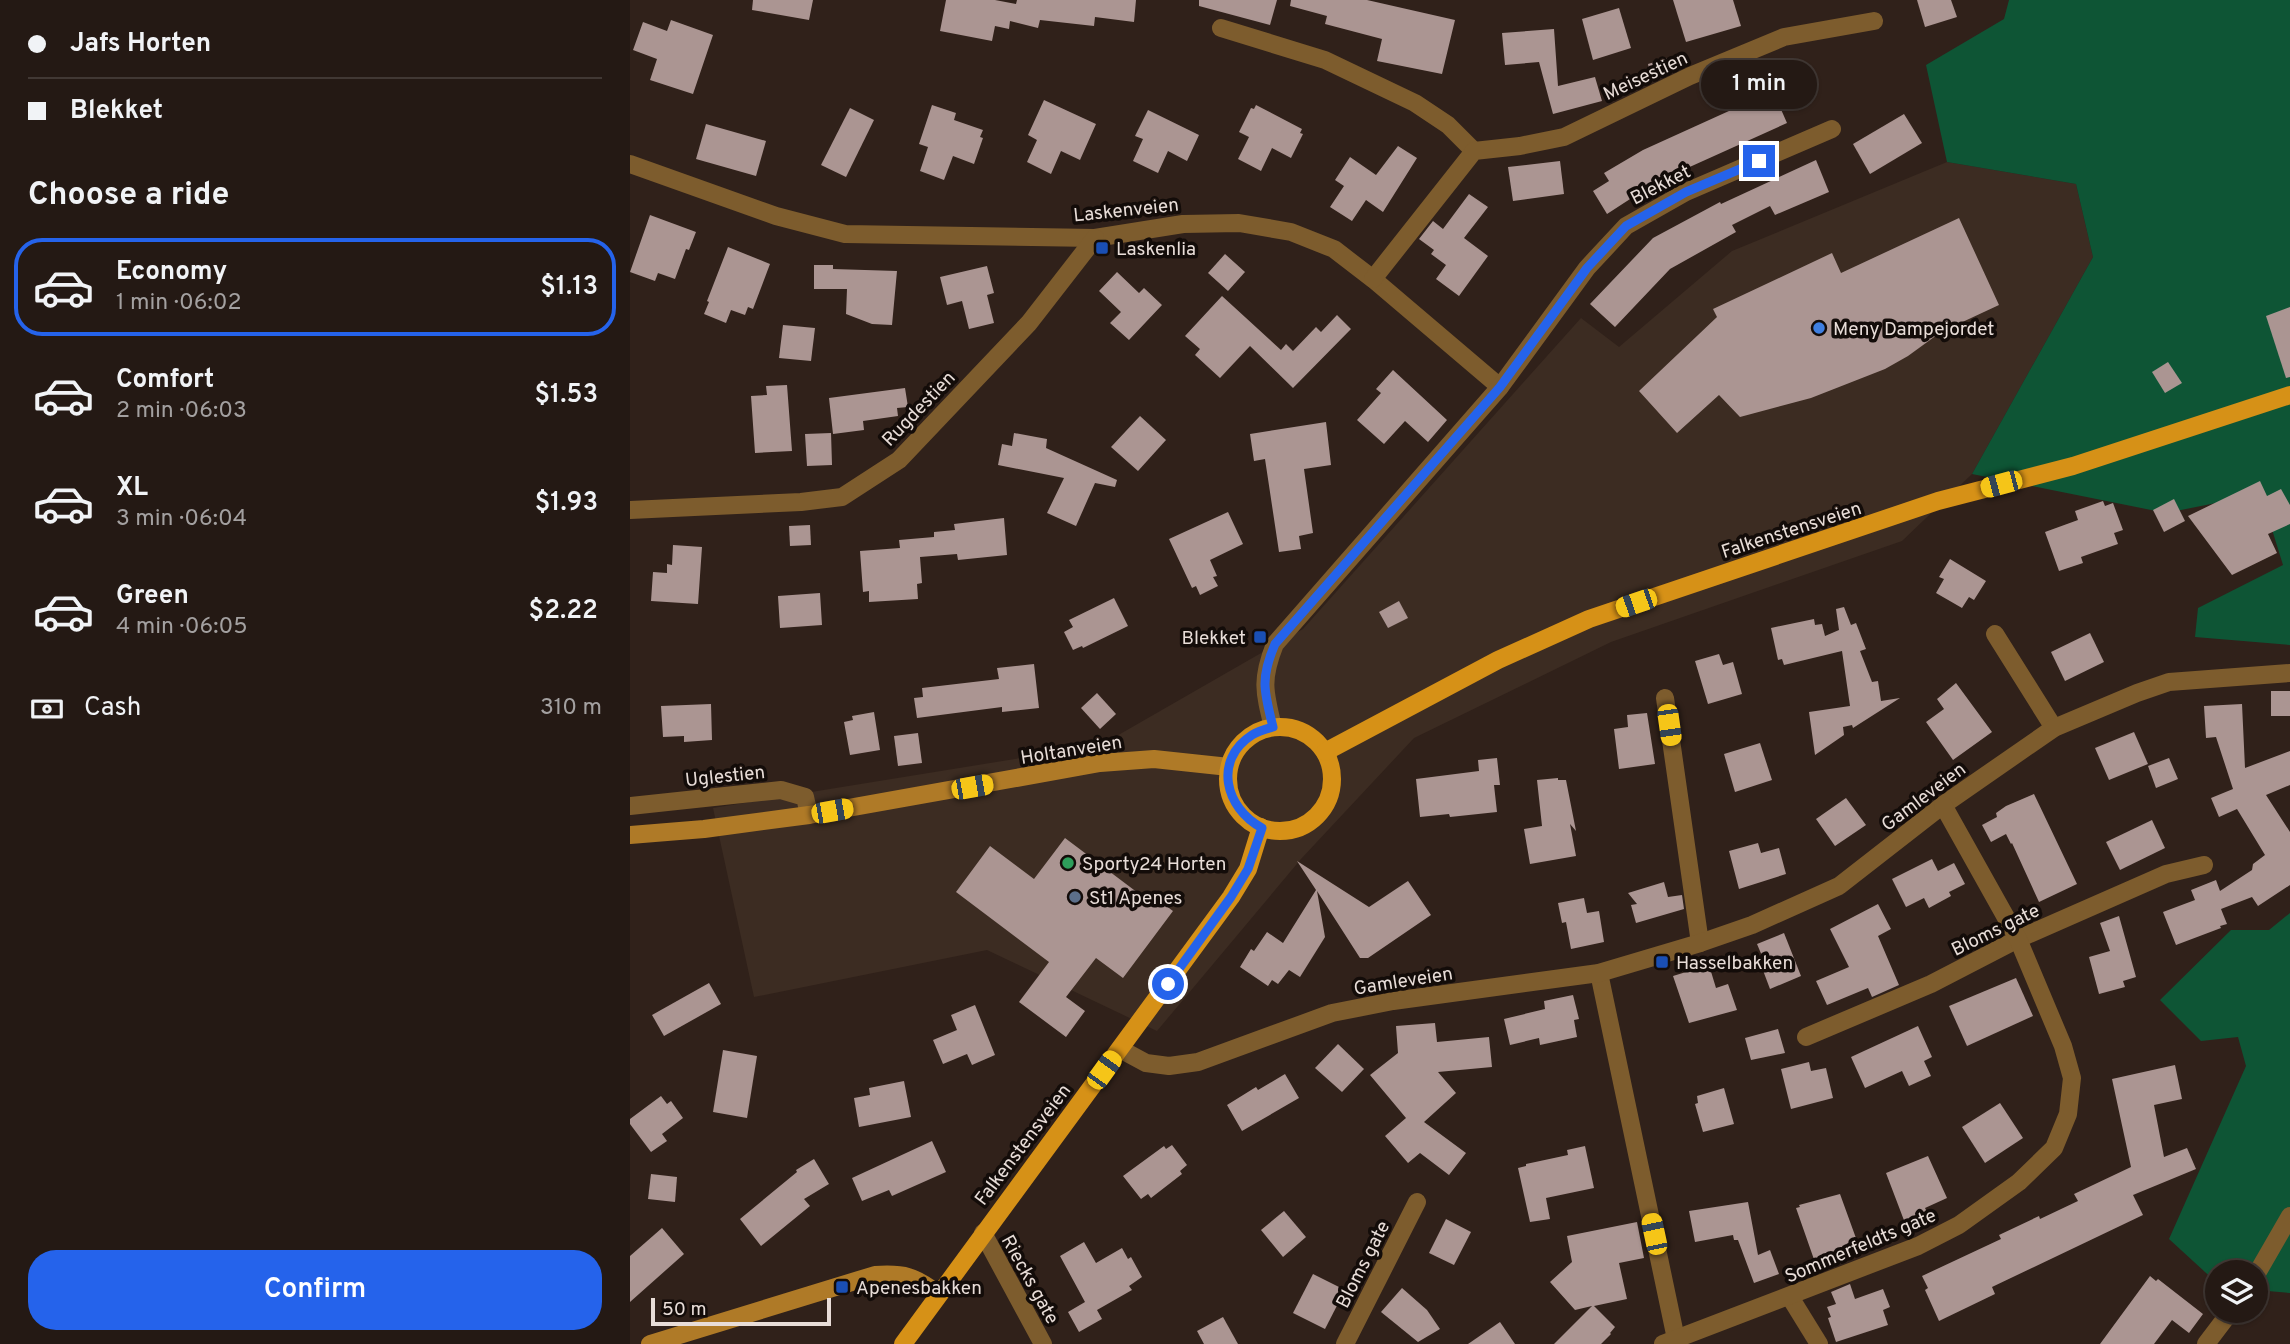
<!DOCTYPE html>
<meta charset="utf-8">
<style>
body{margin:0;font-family:Overpass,sans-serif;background:#302622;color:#f1f3f6;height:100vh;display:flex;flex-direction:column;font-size:26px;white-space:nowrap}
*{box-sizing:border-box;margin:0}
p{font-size:23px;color:#a3a0a0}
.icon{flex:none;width:38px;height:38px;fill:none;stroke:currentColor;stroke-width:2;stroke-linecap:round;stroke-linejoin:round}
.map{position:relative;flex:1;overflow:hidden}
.sheet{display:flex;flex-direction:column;background:#241914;width:630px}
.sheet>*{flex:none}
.banner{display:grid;align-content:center;height:154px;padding:0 28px;background:#241914}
.tools{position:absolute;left:1575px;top:1260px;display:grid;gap:14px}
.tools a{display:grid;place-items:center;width:63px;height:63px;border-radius:50%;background:#241914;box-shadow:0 2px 5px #0004,0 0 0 2px #413834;font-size:35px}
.scale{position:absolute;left:21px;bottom:18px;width:180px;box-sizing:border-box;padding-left:7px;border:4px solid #e8ddd8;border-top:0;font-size:19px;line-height:24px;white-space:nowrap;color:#e8ddd8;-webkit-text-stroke:5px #130c09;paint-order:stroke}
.end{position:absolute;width:32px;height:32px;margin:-16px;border:9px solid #2563eb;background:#fff;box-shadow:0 0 0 4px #fff}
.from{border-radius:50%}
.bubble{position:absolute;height:49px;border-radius:24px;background:#241914;box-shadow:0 2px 5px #0004,0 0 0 2px #413834;font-size:23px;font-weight:600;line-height:49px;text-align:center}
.car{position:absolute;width:21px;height:42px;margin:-21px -10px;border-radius:9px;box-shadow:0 0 5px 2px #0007;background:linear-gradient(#f5c518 24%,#345 0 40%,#f5c518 0 76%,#345 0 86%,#f5c518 0)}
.banner b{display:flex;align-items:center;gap:24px;height:66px;font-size:26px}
.banner b+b{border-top:2px solid #413834}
.banner i{width:18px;height:18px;background:#f1f3f6}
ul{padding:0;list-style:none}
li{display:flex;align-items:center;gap:21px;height:98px;margin:0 14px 10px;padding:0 14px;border:4px solid transparent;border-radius:28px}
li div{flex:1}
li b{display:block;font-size:26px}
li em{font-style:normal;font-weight:600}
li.selected{border-color:#2563eb}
li>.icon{width:63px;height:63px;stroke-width:1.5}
h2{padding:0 28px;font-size:32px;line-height:84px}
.pay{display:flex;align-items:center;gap:18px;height:77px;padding:0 28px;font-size:26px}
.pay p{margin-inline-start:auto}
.action{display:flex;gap:14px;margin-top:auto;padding:14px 28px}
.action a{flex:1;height:80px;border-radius:28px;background:#2563eb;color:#fff;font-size:28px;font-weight:600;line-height:80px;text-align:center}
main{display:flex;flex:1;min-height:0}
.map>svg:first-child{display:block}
</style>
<main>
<section class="sheet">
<div class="banner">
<b><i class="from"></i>Jafs Horten</b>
<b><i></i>Blekket</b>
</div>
<h2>Choose a ride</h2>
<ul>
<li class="selected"><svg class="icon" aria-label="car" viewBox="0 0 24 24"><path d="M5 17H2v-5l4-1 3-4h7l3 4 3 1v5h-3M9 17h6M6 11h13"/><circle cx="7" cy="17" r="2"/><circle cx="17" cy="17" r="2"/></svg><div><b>Economy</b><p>1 min · 06:02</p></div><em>$1.13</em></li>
<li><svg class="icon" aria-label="car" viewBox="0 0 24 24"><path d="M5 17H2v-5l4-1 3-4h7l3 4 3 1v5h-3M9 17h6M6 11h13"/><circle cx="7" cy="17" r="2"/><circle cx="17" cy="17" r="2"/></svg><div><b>Comfort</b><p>2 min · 06:03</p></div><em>$1.53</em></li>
<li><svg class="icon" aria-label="car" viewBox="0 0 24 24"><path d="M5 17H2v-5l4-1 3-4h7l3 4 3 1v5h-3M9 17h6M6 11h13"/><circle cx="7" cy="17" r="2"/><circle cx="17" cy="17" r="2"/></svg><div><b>XL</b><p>3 min · 06:04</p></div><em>$1.93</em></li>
<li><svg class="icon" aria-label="car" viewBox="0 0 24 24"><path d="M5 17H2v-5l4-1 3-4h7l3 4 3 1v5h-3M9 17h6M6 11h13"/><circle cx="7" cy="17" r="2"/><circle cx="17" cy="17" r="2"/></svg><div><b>Green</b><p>4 min · 06:05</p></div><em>$2.22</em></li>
</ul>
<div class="pay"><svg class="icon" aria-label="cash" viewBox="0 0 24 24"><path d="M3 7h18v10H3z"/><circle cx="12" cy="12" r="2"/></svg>Cash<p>310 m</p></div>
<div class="action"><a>Confirm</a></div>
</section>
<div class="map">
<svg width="1660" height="1344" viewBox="0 0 1660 1344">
<rect width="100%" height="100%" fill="#30211a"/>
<polygon fill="#3c2c22" points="1317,162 1446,184 1463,257 1342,474 1272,541 981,642 784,738 671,859 527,1031 357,950 124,997 83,808 471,745 673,629 951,318 989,347 1102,251"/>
<g fill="#0e5535">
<polygon points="1379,0 1660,0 1660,645 1565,637 1568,608 1653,565 1631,494 1536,513 1342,474 1463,257 1446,184 1317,162 1296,65 1374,19"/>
<polygon points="1660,913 1660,1293 1626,1290 1626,1272 1587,1272 1587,1283 1539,1239 1616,1066 1608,1037 1571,1041 1530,1000 1601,930 1639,930"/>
</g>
<g fill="#ab9592">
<polygon points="123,0 183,0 179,20 122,10"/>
<polygon points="316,0 365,0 386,4 387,0 506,0 504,22 465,17 464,26 410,20 408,28 380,21 379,29 365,26 362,41 310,31"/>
<polygon points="569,0 647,0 640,25 569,6"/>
<polygon points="661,0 737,0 825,20 812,74 747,61 752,39 695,24 697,16 660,6"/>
<polygon points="1043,0 1103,0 1111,26 1056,42"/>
<polygon points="1287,0 1321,0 1327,17 1295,27"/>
<polygon points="989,8 1001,48 963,60 952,19"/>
<polygon points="41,20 83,35 63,94 20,80 27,59 3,50 13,22 37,31"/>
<polygon points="924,29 928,86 965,77 972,101 923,114 909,62 875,65 872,33"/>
<polygon points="1042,57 1047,70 1022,82 1018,64"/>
<polygon points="1143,91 1157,123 1053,170 1051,166 977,214 963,191 979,181 974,173 1013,150"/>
<polygon points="414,100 466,124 450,160 431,151 421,174 397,162 407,140 398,135"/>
<polygon points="302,105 326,113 324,120 353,130 350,137 353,138 344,164 323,156 314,180 290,171 298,147 289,144"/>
<polygon points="626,105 672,129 670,133 673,134 661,158 642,148 631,171 608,159 619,137 609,132 621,108 624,109"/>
<polygon points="220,108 244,120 216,177 191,165"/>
<polygon points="518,110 569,135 557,161 538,151 528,173 503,161 513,139 505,136"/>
<polygon points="1274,114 1292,143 1240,174 1223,144"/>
<polygon points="76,124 136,141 126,176 66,159"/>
<polygon points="768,146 787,158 753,212 736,200 722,221 700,207 714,186 705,180 720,157 746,175"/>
<polygon points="1186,160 1199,192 1145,215 1140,206 1102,225 1106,232 1040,269 985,327 960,304 1023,238 1090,202 1091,204"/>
<polygon points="930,161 934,194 883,201 878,167"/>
<polygon points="839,194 858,207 834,238 858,256 829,296 806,279 816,265 801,254 804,250 789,239 803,221 813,229"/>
<polygon points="20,215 66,232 59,250 56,249 45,279 28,273 25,281 0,272"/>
<polygon points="1329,218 1369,305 1311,332 1278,356 1255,369 1181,398 1110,417 1089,395 1047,433 1009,391 1087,317 1083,309 1202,253 1211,273"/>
<polygon points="98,247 140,264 123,309 118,307 115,315 101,310 96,323 74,314 79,302 77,301"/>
<polygon points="595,254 615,272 598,291 578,273"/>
<polygon points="184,265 203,265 203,269 267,271 262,325 242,324 216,314 217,289 184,289"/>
<polygon points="357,266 364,293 357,295 364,323 339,329 332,301 317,305 310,277"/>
<polygon points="487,272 509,293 514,288 532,305 499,340 480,323 491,312 469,291"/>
<polygon points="592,296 651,350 656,344 663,351 686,327 691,332 707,315 721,329 663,388 620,346 590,378 565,355 570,349 555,336"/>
<polygon points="1660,307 1660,377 1656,378 1636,316"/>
<polygon points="153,325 185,328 181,361 149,358"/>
<polygon points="1538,362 1552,383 1535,393 1522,372"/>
<polygon points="763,370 817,420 798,442 775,421 754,444 727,420 751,393 746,389"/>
<polygon points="157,385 162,451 125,453 121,396 137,395 136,386"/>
<polygon points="275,388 278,407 267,408 268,416 233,421 234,430 203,434 199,398"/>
<polygon points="510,416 536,440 508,471 481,447"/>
<polygon points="696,422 701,465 674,469 683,533 669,536 671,549 649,552 635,459 624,461 620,434"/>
<polygon points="201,433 202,465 177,466 175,434"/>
<polygon points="384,433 417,439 416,448 487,480 485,487 465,483 446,526 417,513 434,478 368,465 372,444 382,446"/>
<polygon points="1630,481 1637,496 1651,489 1660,505 1660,524 1638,534 1647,553 1602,575 1558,516"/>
<polygon points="1544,499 1555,521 1534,532 1523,510"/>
<polygon points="1473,501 1475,506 1483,503 1493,530 1484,533 1488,544 1451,557 1453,563 1429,571 1415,532 1448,520 1445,511"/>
<polygon points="598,512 613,544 580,560 587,576 583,577 588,586 570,595 566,586 562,588 539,539"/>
<polygon points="374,518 377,555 328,560 327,554 290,557 292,583 287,584 288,599 239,602 239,591 233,592 230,551 270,548 269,540 304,537 304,532 325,530 324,524"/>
<polygon points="180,525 181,545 160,546 159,526"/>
<polygon points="43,545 72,547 68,604 21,601 23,572 37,573 37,564 42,565"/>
<polygon points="1320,559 1356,581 1344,600 1339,597 1332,608 1306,593 1314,579 1309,577"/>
<polygon points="190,593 192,625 150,628 148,596"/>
<polygon points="484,598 498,626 453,648 452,646 443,650 434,632 443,627 439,620"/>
<polygon points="769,601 778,618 758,628 749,612"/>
<polygon points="1214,607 1221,625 1226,623 1236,649 1230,651 1242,682 1248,681 1251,701 1270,698 1223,728 1222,725 1213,727 1214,735 1185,755 1179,712 1220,706 1212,651 1154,665 1152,659 1148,660 1141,628 1184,619 1185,625 1192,624 1195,636 1209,630 1206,609"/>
<polygon points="1460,633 1474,662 1435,681 1421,652"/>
<polygon points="1089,654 1093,665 1103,662 1112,694 1078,704 1065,661"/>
<polygon points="404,664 409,708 372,712 372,707 287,718 284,698 293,697 292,688 369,679 367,668"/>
<polygon points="1326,683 1362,732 1323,760 1296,722 1314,709 1307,699"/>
<rect x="1641" y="691" width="19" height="25"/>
<polygon points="467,693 486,714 470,729 451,708"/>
<polygon points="81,704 82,740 54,742 54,736 33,737 31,706"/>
<polygon points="1612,704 1615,768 1660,751 1660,785 1636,795 1660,832 1660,885 1628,906 1622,897 1591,909 1597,924 1590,926 1591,928 1546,945 1533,912 1565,900 1561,890 1586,880 1590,891 1622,870 1623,864 1635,855 1607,809 1589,817 1581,798 1603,789 1586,737 1576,738 1574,706"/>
<polygon points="244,712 250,750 220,755 214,722 223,720 222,716"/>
<polygon points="1017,713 1025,764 989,769 984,729 998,727 997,715"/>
<polygon points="1504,732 1518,764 1479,780 1465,748"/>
<polygon points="288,733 292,763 268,766 264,736"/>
<polygon points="1130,743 1142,780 1105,792 1094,754"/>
<polygon points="867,758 870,785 864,785 867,812 820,817 819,814 790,817 786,779 849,771 848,760"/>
<polygon points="1539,758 1548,779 1526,788 1518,766"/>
<polygon points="928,778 928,780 936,780 946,831 940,824 946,856 900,864 894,829 912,826 907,780"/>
<polygon points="1404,794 1447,884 1409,902 1382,843 1381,844 1376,834 1361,842 1352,825 1367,817 1366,813 1376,806"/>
<polygon points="1216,798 1236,825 1205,846 1186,819"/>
<polygon points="1522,820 1535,848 1490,870 1476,842"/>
<polygon points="435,838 512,896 516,891 543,911 493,978 466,958 436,997 455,1011 436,1037 389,1002 419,962 326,892 360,846 404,879"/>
<polygon points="1128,843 1131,853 1149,848 1156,874 1109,889 1099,851"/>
<polygon points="1302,859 1308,871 1324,863 1335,884 1319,892 1321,896 1299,908 1294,898 1276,907 1262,879"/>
<polygon points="667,861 739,907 778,881 801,915 738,958 730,958 687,891 695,937 670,977 659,970 648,984 642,980 638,986 610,967 621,949 624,951 637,932 653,943 686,890"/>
<polygon points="1034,882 1038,897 1052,895 1054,909 1006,923 1001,905 1007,904 998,893"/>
<polygon points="954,898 957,913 969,911 974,942 941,949 936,922 932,923 928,903"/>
<polygon points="1248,904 1261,929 1248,936 1269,985 1242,997 1238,988 1197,1005 1186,981 1219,967 1200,929"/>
<polygon points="1489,916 1506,977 1493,981 1495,987 1469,994 1459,957 1480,951 1470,923"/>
<polygon points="1154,933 1171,976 1140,989 1131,965 1135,963 1127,944"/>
<polygon points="1079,965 1086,988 1098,984 1107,1010 1059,1023 1043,976"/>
<polygon points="1386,978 1403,1016 1337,1046 1319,1006"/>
<polygon points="79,983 91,1004 34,1036 22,1015"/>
<polygon points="943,995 949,1019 944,1020 947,1037 910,1045 909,1038 880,1045 874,1019 915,1009 914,1001"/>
<polygon points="345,1005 365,1055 342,1065 337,1054 313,1064 303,1040 327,1030 321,1015"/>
<polygon points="805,1023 807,1042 859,1037 862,1067 808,1072 826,1093 794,1122 836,1153 819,1175 790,1153 778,1163 755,1136 776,1118 740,1075 768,1053 766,1026"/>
<polygon points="1288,1026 1302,1057 1294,1061 1301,1076 1279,1086 1272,1071 1235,1088 1221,1057"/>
<polygon points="1148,1029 1155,1053 1121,1060 1115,1038"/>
<polygon points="708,1044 734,1069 712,1092 685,1068"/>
<polygon points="93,1050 127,1056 117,1118 83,1112"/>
<polygon points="1179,1062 1181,1071 1196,1068 1203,1098 1161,1109 1151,1069"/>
<polygon points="1545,1065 1552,1099 1524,1105 1534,1157 1557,1148 1566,1169 1503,1195 1513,1215 1362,1287 1365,1294 1309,1321 1295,1290 1298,1288 1292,1276 1371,1239 1369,1235 1409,1216 1410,1219 1448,1201 1444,1194 1501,1167 1482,1079"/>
<polygon points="655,1074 669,1098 612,1131 597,1105 626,1087 628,1090"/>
<polygon points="274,1081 281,1117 229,1127 224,1098 240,1095 239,1088"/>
<polygon points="1094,1088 1104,1124 1073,1132 1065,1104 1068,1103 1067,1096"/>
<polygon points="31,1096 37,1104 41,1101 53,1118 32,1134 37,1141 21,1152 0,1124 0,1119"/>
<polygon points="1370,1103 1393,1138 1355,1163 1332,1127"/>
<polygon points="302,1141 316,1172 262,1196 259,1190 232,1201 222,1178"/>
<polygon points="542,1145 557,1165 550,1171 552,1174 521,1198 518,1194 511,1199 493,1176 534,1146 536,1149"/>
<polygon points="955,1146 964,1188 916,1198 920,1219 900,1222 888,1168 896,1166 896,1164 938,1155 937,1150"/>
<polygon points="1298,1156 1317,1198 1295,1208 1298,1214 1275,1223 1256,1173"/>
<polygon points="184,1159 199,1184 174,1199 180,1206 131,1246 110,1219 167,1172 166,1170"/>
<polygon points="21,1174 47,1177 45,1202 18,1199"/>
<polygon points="1210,1194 1231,1252 1211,1259 1212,1263 1193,1270 1192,1266 1187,1268 1166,1208 1170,1207 1169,1205"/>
<polygon points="1118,1202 1128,1255 1140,1250 1149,1274 1124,1283 1108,1240 1104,1240 1103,1235 1065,1242 1059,1211"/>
<polygon points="654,1211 676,1237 653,1257 631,1230"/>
<polygon points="816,1219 841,1232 824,1265 799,1253"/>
<polygon points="1007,1222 1014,1258 989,1263 997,1299 964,1306 985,1327 980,1333 981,1334 971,1344 924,1344 962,1306 945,1310 920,1282 942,1262 937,1236"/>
<polygon points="32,1228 54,1254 0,1302 0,1256"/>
<polygon points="454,1242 466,1263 492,1248 498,1259 501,1257 512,1277 499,1286 502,1290 467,1310 472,1319 449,1332 438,1312 455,1302 430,1256"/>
<polygon points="683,1274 715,1290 695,1329 663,1313"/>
<polygon points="1520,1276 1526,1281 1528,1279 1573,1314 1559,1333 1542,1320 1524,1344 1470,1344"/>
<polygon points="1220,1284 1225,1299 1253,1289 1260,1307 1253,1310 1258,1325 1206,1342 1198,1318 1201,1317 1197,1307 1206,1304 1201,1292"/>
<polygon points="772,1288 797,1310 810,1329 788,1342 751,1312"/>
<polygon points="593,1317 608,1344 574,1344 567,1331"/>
<polygon points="870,1322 885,1344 838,1344"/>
</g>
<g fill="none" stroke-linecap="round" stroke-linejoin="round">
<g stroke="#7d5c2d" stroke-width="18">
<polyline points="591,28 695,60 785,103 818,125 844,151"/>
<polyline points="0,164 146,216 215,234 465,238 553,224 609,223 661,232 704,249 743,279 870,387"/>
<polyline points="743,279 844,151 890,146 934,137 1060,76 1154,37 1244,21"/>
<polyline points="0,510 171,502 212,497 269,460 399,323 465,238"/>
<polyline points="1365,634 1424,728"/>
<polyline points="1035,698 1070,943"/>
<path d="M643,727C634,691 631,679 645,644L870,387L957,268L996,226L1056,192L1202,129"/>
<polyline points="0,806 151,790 175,797 179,815"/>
<polyline points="969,973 1046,1339"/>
<polyline points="1176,1037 1301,984 1388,939 1536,874 1574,865"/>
<polyline points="490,1049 516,1063 539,1066 568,1062 702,1013 763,1001 969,973 1070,943 1122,925 1209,886 1313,805 1424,728 1507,693 1539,682 1660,673"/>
<polyline points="353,1233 413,1344"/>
<polyline points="1626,1275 1660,1216"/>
<polyline points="1160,1297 1189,1344"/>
<polyline points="715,1344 787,1202"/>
<polyline points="1033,1344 1288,1246 1329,1225 1389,1182 1424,1148 1438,1114 1442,1078 1433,1046 1388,939 1313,805"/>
<polyline points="1576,1344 1601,1311"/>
</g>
<g stroke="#af7a27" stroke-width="18">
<polyline points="0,835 74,829 179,815 470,763 524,759 599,767"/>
<path d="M20,1344L245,1275C274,1273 284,1276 308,1294"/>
</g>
<g stroke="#d69117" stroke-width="18">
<circle cx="650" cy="779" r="52"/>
<polyline points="695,752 868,660 959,619 1308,501 1443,466 1660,395"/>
<polyline points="273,1344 601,897 618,869 631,827"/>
</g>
</g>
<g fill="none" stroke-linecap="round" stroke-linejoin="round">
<path stroke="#2563eb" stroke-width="9" d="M538,984L601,897L618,869L632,828C595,808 583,760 622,735C628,731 636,729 643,727C634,691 630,679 645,644L870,387L957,268L996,226L1056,192L1129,161"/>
</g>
<g fill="#1a4fb4" stroke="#130c09" stroke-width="2.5">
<rect x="465" y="241" width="14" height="14" rx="3.5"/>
<rect x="623" y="630" width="14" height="14" rx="3.5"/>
<rect x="1025" y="955" width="14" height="14" rx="3.5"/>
<rect x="205" y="1280" width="14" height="14" rx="3.5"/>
</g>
<circle fill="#3f7fe0" stroke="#130c09" stroke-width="2.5" cx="1189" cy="328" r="7"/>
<circle fill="#2e9e5b" stroke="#130c09" stroke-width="2.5" cx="438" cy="863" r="7"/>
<circle fill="#5c6f8a" stroke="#130c09" stroke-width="2.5" cx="445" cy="897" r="7"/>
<g text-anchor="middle" stroke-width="7" stroke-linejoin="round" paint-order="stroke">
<g font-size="19" fill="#e8ddd8" stroke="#130c09">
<text transform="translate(1015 75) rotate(-25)" y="7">Meisestien</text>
<text transform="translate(1030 184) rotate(-27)" y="7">Blekket</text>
<text transform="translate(496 209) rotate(-6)" y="7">Laskenveien</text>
<text transform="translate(288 408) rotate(-46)" y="7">Rugdestien</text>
<text transform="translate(1161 529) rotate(-18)" y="7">Falkenstensveien</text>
<text transform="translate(441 749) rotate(-9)" y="7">Holtanveien</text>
<text transform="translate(95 775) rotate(-6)" y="7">Uglestien</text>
<text transform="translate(1293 796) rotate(-37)" y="7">Gamleveien</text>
<text transform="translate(1365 929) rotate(-26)" y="7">Bloms gate</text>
<text transform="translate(773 980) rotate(-9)" y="7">Gamleveien</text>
<text transform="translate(392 1144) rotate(-53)" y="7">Falkenstensveien</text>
<text transform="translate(1230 1245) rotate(-23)" y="7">Sommerfeldts gate</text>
<text transform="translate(732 1264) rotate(-63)" y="7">Bloms gate</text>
<text transform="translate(401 1279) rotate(61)" y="7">Riecks gate</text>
</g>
<g font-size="19" fill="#e8ddd8" stroke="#130c09" text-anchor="start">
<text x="486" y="255">Laskenlia</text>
<text x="1203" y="335">Meny Dampejordet</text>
<text x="616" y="644" text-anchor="end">Blekket</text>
<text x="452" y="870">Sporty24 Horten</text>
<text x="459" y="904">St1 Apenes</text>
<text x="1046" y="969">Hasselbakken</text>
<text x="226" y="1294">Apenesbakken</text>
</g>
</g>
</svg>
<div class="tools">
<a><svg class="icon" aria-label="layers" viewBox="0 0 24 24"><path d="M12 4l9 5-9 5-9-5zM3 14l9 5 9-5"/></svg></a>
</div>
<div class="scale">50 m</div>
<i class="end from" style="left:538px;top:984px"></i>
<i class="end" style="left:1129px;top:161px"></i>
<div class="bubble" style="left:1071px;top:60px;width:116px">1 min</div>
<i class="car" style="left:1371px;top:484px;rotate:255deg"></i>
<i class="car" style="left:1006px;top:603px;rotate:251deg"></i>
<i class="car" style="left:1039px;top:725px;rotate:172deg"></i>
<i class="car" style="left:342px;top:787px;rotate:80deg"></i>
<i class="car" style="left:202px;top:811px;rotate:80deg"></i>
<i class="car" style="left:474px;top:1070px;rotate:36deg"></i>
<i class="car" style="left:1024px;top:1234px;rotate:348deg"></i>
</div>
</main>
